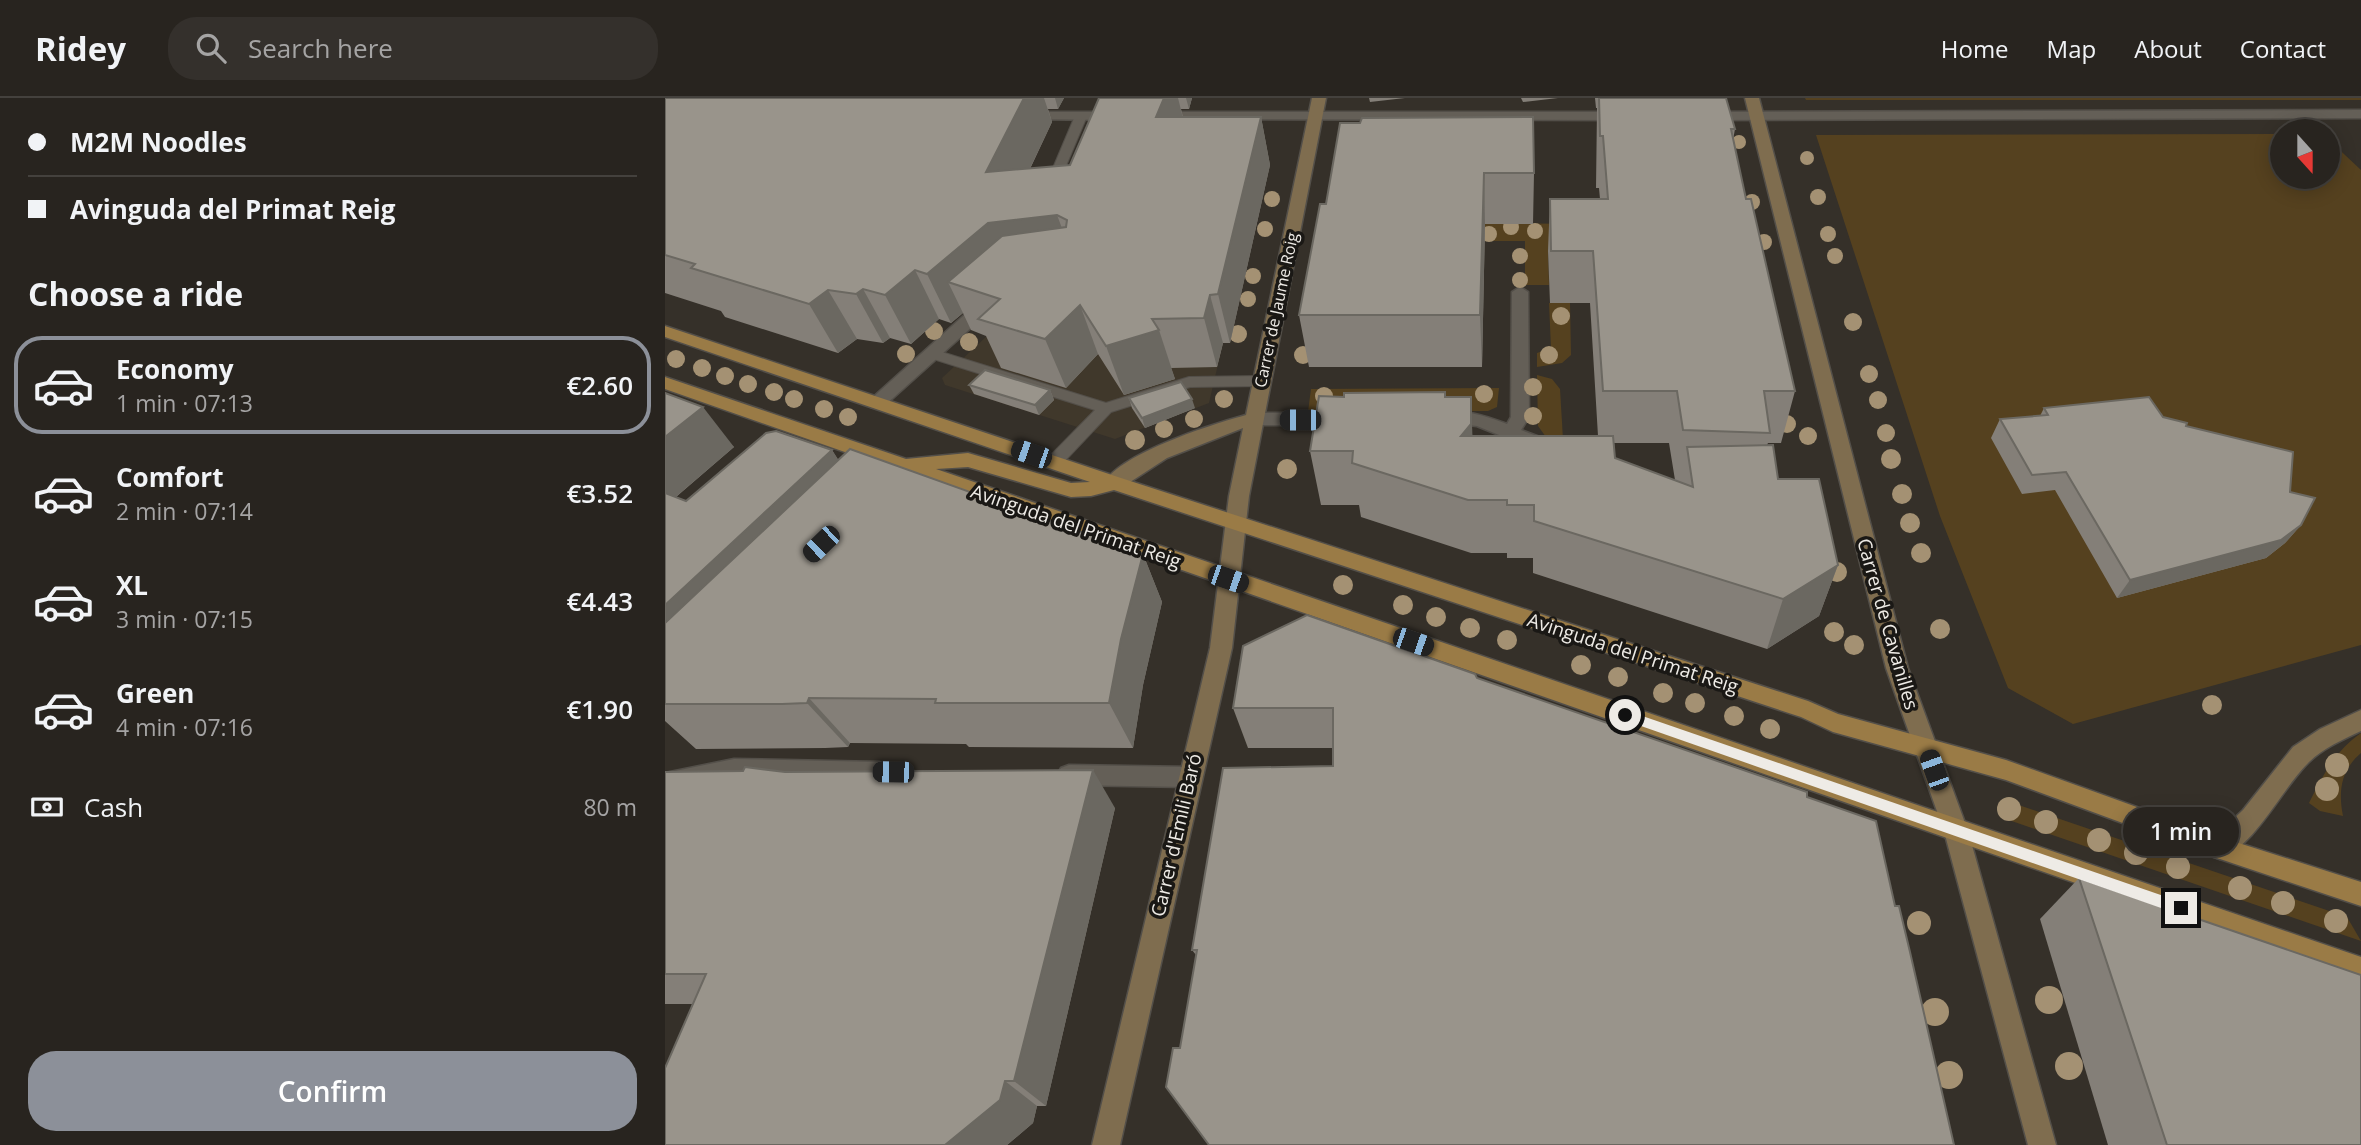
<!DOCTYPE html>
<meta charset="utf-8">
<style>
body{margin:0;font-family:"Open Sans",sans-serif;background:#34302c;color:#f1f3f6;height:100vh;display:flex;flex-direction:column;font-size:26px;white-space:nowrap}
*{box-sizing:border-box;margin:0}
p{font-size:23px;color:#a5a4a4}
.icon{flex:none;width:38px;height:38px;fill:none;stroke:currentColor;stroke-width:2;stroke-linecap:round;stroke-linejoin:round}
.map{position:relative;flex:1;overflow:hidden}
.sheet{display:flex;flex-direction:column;background:#28241f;width:665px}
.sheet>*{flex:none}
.top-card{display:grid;align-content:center;height:154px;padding:0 28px;background:#28241f}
.needle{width:46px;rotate:159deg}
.tools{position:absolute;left:1605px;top:21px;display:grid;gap:14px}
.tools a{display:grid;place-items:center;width:70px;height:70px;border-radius:50%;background:#28241f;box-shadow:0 4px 18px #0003,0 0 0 2px #44413d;font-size:35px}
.end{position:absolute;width:32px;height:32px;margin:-16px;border:9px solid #eeebe6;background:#111;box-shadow:0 0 0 4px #111}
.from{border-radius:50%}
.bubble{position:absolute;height:49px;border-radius:24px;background:#28241f;box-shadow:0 4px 18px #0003,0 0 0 2px #44413d;font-size:23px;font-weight:600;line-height:49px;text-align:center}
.car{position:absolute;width:21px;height:42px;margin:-21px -10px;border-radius:9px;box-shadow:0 0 5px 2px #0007;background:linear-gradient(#222 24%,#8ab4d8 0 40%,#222 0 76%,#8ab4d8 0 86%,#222 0)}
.top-card b{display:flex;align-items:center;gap:24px;height:66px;font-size:26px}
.top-card b+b{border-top:2px solid #44413d}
.top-card i{width:18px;height:18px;background:#f1f3f6}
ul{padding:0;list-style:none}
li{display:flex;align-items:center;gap:21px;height:98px;margin:0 14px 10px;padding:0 14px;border:4px solid transparent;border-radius:28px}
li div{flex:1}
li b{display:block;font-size:26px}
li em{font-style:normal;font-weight:600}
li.active{border-color:#8c9099}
li>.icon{width:63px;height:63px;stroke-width:1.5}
h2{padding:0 28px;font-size:32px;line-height:84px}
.pay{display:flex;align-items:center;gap:18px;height:77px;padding:0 28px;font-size:26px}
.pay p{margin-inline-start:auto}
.cta{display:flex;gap:14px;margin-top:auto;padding:14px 28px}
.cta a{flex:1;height:80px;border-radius:28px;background:#8c9099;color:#fff;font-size:28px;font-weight:600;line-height:80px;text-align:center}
header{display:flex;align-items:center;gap:42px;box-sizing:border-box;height:98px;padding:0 35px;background:#28241f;border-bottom:2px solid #44413d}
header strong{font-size:33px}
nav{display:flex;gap:38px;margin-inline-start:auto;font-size:24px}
.search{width:490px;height:63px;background:#34302c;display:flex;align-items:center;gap:18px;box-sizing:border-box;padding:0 24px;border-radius:28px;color:#a5a4a4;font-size:26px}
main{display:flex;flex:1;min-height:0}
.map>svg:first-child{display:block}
</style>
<header>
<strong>Ridey</strong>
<div class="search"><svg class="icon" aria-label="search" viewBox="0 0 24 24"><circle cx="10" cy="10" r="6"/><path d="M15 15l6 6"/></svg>Search here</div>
<nav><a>Home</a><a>Map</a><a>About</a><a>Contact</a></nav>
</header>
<main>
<section class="sheet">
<div class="top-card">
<b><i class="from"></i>M2M Noodles</b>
<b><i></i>Avinguda del Primat Reig</b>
</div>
<h2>Choose a ride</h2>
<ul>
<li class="active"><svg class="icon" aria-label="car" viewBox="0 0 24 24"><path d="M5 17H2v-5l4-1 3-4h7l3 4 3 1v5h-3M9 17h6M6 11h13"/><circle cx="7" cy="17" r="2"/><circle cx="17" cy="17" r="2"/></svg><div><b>Economy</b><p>1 min · 07:13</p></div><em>€2.60</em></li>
<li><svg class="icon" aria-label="car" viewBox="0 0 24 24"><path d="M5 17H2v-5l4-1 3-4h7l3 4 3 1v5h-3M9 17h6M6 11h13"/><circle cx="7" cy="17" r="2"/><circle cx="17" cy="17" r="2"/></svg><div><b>Comfort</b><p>2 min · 07:14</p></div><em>€3.52</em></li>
<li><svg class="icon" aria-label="car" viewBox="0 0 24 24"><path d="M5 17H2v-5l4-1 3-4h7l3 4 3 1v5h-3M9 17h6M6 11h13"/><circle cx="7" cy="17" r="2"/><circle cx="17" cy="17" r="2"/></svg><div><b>XL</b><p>3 min · 07:15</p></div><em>€4.43</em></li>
<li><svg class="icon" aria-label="car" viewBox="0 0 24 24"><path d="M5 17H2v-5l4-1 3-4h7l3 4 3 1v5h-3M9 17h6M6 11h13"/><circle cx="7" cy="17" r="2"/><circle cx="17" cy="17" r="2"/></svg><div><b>Green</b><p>4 min · 07:16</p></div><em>€1.90</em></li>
</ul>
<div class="pay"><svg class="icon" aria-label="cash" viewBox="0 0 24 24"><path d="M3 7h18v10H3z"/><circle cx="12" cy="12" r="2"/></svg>Cash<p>80 m</p></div>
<div class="cta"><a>Confirm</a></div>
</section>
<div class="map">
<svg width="1696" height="1047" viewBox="0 0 1696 1047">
<rect width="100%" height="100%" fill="#353029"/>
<polygon fill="#40382b" points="322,238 431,249 557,249 544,305 450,341 280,287 277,280"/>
<g fill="#55411f">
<polygon points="1140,0 1696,0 1696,2 1141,2"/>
<polygon points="1617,36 1617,79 1662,79 1663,41 1696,72 1696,547 1408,626 1343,590 1275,418 1151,37"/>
<polygon points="769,125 953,126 883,150 884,187 860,187 860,143 767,143"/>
<polygon points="884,205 905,205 906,257 897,265 872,269 872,255 886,250"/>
<polygon points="872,277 887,281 895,291 898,341 881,339 873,328"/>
<polygon points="834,290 832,309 823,313 643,314 646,291"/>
<path d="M1696,635V655C1676,672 1673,693 1678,718L1655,713L1644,705C1658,677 1670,653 1696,635Z"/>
<polygon points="1339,702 1682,819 1696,843 1338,720"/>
</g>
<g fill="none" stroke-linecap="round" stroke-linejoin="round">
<g stroke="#534f49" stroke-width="2">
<g id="lane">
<polygon points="416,15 422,18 392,89 386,93 382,92 380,89 410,18"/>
<polygon points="267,251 441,305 524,279 596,278 603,283 596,288 525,289 446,314 395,368 389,370 381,364 383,360 430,312 262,259 260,256"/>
</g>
</g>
<g stroke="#534f49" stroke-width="3">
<g id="street">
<polygon points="1696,12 1696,20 1040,22 1033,18 1040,14"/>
<polygon points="358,14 455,14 462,18 455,22 353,21 353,15"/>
<polygon points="491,14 959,14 966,18 959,22 486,21 486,15"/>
<path d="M855,189L863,194L864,319L856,332L888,344L890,349L888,354L881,356L812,328L773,324L770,320L773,316C795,309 821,318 842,326L846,319L847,194Z"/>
<polygon points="322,201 328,202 330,206 328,210 218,309 206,309 203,305 206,301 316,202"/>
<polygon points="588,315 677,315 683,317 686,321 683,325 677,327 588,327 582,325 579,321 582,317"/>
<polygon points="69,661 214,664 222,667 226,674 222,681 214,684 69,681 0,695 0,675"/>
<polygon points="404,667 524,669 532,672 536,679 532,686 524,689 404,687 396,684 392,677 396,670"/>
</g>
</g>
<g stroke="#534f49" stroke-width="3">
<g id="secondary">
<path d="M647,0H661L584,398L567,550L455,1047H427L545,550L564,398L578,330L502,360L456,390H442L439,385C456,355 548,326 581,317Z"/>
<polygon points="1080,0 1094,0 1243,570 1303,733 1391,1047 1363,1047 1279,733 1221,570"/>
<path d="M1696,612V633C1679,641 1658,650 1644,664C1617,690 1591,747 1555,761L1546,758L1543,750L1546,742L1578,712L1628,649L1655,631Z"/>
</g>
</g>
<g stroke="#534f49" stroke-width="3">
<polygon id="primary" points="0,228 456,380 1143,603 1173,616 1341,662 1555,739 1696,784 1696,808 1555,761 1341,682 1168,634 1136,619 449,392 426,398 406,399 303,369 271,371 1696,859 1696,885 0,291 0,279 241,361 303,355 406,385 425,384 0,239"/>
</g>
<use href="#lane" fill="#645f57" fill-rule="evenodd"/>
<use href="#street" fill="#645f57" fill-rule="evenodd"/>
<use href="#secondary" fill="#7f6d4f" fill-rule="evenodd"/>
<use href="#primary" fill="#9a7b46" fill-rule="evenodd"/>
</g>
<g fill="#a49173">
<circle cx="1074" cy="44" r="7"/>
<circle cx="1142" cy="60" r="7"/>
<circle cx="1153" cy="99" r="8"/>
<circle cx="607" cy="101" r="8"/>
<circle cx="1087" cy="104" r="8"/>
<circle cx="846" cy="129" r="8"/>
<circle cx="600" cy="131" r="8"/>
<circle cx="870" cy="133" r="8"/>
<circle cx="824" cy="136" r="8"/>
<circle cx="1163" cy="136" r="8"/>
<circle cx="1099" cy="144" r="8"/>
<circle cx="855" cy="158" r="8"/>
<circle cx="1170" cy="158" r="8"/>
<circle cx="588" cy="178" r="8"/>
<circle cx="855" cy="182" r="8"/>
<circle cx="583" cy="201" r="8"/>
<circle cx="896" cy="218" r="9"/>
<circle cx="1188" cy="224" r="9"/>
<circle cx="269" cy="233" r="9"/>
<circle cx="573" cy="236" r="9"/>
<circle cx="304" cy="244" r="9"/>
<circle cx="241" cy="256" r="9"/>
<circle cx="638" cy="257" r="9"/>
<circle cx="884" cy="257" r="9"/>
<circle cx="11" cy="261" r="9"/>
<circle cx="37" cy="270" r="9"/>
<circle cx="1204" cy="276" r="9"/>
<circle cx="60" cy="278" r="9"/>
<circle cx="83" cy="286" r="9"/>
<circle cx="868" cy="289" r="9"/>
<circle cx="109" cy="294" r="9"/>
<circle cx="819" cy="296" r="9"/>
<circle cx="659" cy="298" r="9"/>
<circle cx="129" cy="301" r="9"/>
<circle cx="559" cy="301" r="9"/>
<circle cx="1213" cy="302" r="9"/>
<circle cx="159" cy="311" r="9"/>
<circle cx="868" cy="318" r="9"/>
<circle cx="183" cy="319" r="9"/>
<circle cx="529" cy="321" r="9"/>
<circle cx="1122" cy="326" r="9"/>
<circle cx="499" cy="331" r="9"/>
<circle cx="1221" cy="335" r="9"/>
<circle cx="1143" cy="338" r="9"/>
<circle cx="470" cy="342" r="10"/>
<circle cx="1226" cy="361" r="10"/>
<circle cx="622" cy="371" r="10"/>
<circle cx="1237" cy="396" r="10"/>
<circle cx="1245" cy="425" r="10"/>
<circle cx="1256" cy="455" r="10"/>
<circle cx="1172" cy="474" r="10"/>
<circle cx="678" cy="487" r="10"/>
<circle cx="738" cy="507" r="10"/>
<circle cx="771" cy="519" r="10"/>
<circle cx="805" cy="530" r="10"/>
<circle cx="1275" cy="531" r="10"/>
<circle cx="1169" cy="534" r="10"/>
<circle cx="842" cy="542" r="10"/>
<circle cx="1189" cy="547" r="10"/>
<circle cx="916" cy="567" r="10"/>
<circle cx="953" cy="579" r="10"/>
<circle cx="998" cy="595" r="10"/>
<circle cx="1030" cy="605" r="10"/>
<circle cx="1547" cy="607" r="10"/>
<circle cx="1069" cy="618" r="10"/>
<circle cx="1105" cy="631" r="10"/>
<circle cx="1672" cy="667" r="12"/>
<circle cx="1662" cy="691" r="12"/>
<circle cx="1344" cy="711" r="12"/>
<circle cx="1381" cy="724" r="12"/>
<circle cx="1434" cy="742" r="12"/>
<circle cx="1471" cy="755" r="12"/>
<circle cx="1513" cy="769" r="12"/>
<circle cx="1575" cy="790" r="12"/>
<circle cx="1618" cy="805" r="12"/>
<circle cx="1671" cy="823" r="12"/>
<circle cx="1254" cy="825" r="12"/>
<circle cx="1384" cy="902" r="14"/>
<circle cx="1270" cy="914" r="14"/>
<circle cx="1404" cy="968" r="14"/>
<circle cx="1284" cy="977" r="14"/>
</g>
<g fill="#847f78" fill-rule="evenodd">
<polygon points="0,0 399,0 393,11 383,11 387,24 365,71 405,67 434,0 527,0 524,11 516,11 518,19 596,19 605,67 565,245 558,245 552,269 506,270 510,281 459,297 433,256 401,290 336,270 321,238 306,232 298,215 286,225 274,221 246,246 225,240 218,245 192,241 173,255 60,219 56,213 0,195"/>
<polygon points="704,0 740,0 705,4"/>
<polygon points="856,0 893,0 858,4"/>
<path d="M930,0H1061L1070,31L1068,42L1081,101L1130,293L1116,345H1103L1102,347L1113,381L1173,467L1154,518L1102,551L868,475V460H842V455H806L696,419L694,407H656L645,353L780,299L808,338H933L925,205H885L883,153L885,101H935L934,90H931L932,10H931ZM949,345H1004L1010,382L950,360Z"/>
<polygon points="695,25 869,75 868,126 820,126 817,269 644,269 634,217 661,106"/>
<polygon points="304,287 385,292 389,302 374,317 309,296"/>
<polygon points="0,295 69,349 11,399 21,403 167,352 173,362 478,456 497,504 478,587 468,650 304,649 301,646 185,645 183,649 160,650 31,651 0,623"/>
<polygon points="464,300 530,310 480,330 467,310"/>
<polygon points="1379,310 1498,319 1521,328 1625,394 1636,427 1620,445 1601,460 1452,500 1390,392 1357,396 1326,340 1335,321 1375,318"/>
<polygon points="810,576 515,950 531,857 527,852 668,668 668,650 583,650 568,610"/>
<polygon points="0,674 450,710 381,1008 372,1008 368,1025 342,1047 0,1047 27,906 0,906"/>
<polygon points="1414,780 1696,1047 1443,1047 1375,821"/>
</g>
<g fill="#6b6861">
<polygon points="359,0 379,0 387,24 340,123 321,74"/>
<polygon points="390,0 399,0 393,11"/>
<polygon points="499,0 513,0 519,24 491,19"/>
<polygon points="521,0 527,0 524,11"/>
<polygon points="596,19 605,67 565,245 553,196"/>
<polygon points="819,75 820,126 817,269 815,217"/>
<polygon points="392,117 410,165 283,184 298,215 286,225 262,176 323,125"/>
<polygon points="250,172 274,221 246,246 220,197"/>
<polygon points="198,191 225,240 218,245 191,196"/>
<polygon points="163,192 192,241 173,255 144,206"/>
<polygon points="545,197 558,245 552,269 539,220"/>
<polygon points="415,207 433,256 401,290 380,241"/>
<polygon points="494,232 510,281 459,297 441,248"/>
<polygon points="385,292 389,302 374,317 370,307"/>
<polygon points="806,299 808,353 796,338"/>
<polygon points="527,301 530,310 480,330 477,320"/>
<polygon points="38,309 69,349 0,408 0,339"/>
<polygon points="167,352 194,393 0,569 0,507"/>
<polygon points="1636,427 1620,445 1601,460 1452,500 1465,482"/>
<polygon points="478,456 497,504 478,587 468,650 444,605 456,541"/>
<polygon points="1173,467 1154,518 1102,551 1118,501"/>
<polygon points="144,600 185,645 183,649 142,605"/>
<polygon points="428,672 450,710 381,1008 349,983"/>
<polygon points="340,983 372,1008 368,1025 342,1047 280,1047"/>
</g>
<g fill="#99948b" stroke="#6b6861" stroke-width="2">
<polygon points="0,0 359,0 321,74 405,67 434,0 499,0 491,19 596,19 553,196 545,197 539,220 487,221 494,232 441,248 415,207 380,241 313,221 335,201 283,184 337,138 401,129 402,122 392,117 323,125 262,176 250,172 220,197 198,191 191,196 163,192 144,206 26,170 30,166 0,157"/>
<polygon points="934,0 1061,0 1070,31 1066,31 1081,101 1086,101 1130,293 1099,293 1105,335 1018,332 1012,293 938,293 928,153 886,153 885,101 943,101 938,38 935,38"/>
<polygon points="868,19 869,75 819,75 815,217 634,217 655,106 661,106 675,25 695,25 697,20"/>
<polygon points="320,272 385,292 370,307 304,287"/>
<polygon points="516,284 527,301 477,320 464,300"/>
<polygon points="780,294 780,299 806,299 806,326 796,338 948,338 950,360 1028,389 1022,349 1108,347 1113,381 1154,381 1173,467 1118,501 869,423 869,407 842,407 842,402 803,402 687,365 688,353 645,353 654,298 679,299 679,295"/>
<polygon points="0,295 38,309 0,339"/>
<polygon points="1484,299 1498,319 1522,325 1521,328 1628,354 1625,394 1650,400 1636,427 1616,442 1465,482 1401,374 1367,377 1335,321 1383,317 1379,310"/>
<polygon points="111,333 167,352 0,507 0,395 21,403 101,335"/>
<polygon points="185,351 478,456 456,541 444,605 270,605 271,601 144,600 142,605 117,606 0,606 0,525"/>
<polygon points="642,517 810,576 812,580 1142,694 1142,699 1211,723 1230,808 1234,808 1245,854 1289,1047 544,1047 501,989 508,950 515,950 532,852 527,852 558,670 668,668 668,610 568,610 578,548"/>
<polygon points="80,669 120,674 428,672 349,983 340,983 335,1002 280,1047 0,1047 0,970 41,876 0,876 0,674 78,673"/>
<polygon points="1414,780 1696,877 1696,1047 1502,1047"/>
</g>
<polygon fill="#eeebe6" points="960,612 1516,804 1523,810 1516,817 956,621 954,617"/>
<g text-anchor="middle" stroke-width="7" stroke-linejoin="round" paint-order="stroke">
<g font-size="16" fill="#eeebe6" stroke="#1a1815">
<text transform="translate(611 212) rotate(-78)" y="6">Carrer de Jaume Roig</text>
</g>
<g font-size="19" fill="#eeebe6" stroke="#1a1815">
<text transform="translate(411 428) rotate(19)" y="7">Avinguda del Primat Reig</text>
<text transform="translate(1223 526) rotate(74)" y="7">Carrer de Cavanilles</text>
<text transform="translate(968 555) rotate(18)" y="7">Avinguda del Primat Reig</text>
<text transform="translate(511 737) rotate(-77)" y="7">Carrer d'Emili Baró</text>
</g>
</g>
</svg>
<div class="tools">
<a><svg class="needle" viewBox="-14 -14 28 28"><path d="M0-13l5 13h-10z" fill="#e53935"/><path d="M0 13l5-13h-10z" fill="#a5a4a4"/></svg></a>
</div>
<i class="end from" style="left:960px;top:617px"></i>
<i class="end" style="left:1516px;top:810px"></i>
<div class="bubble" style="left:1458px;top:709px;width:116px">1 min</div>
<i class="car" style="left:635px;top:322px;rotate:270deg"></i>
<i class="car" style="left:366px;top:356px;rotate:289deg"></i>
<i class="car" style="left:156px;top:446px;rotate:226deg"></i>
<i class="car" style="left:563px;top:481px;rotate:109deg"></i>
<i class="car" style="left:748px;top:544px;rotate:109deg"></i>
<i class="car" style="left:1269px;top:672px;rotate:340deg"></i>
<i class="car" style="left:228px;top:674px;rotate:271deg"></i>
</div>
</main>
